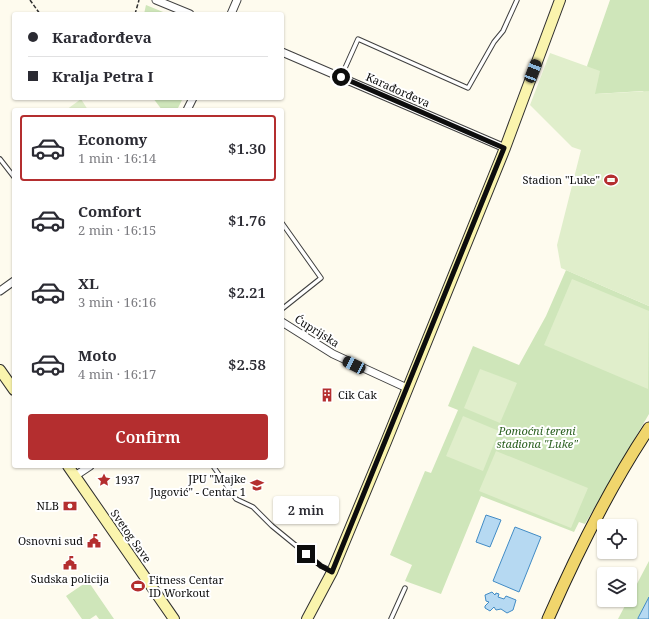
<!DOCTYPE html>
<meta charset="utf-8">
<style>
body{margin:0;font-family:"Noto Serif",serif;background:#f7f7f7;color:#2b2b33;height:100vh;display:flex;flex-direction:column;font-size:15px;white-space:nowrap}
*{box-sizing:border-box;margin:0}
p{font-size:13px;color:#7c7c81}
.icon{flex:none;width:22px;height:22px;fill:none;stroke:currentColor;stroke-width:2;stroke-linecap:round;stroke-linejoin:round}
.map{position:relative;flex:1;overflow:hidden}
.side{position:absolute;left:12px;top:108px;width:272px;height:360px;display:flex;flex-direction:column;background:#fff;border-radius:4px;box-shadow:0 1px 3px #0004}
.side>*{flex:none}
.top-card{position:absolute;left:12px;top:12px;width:272px;height:88px;border-radius:4px;box-shadow:0 1px 3px #0004;display:grid;align-content:center;height:88px;padding:0 16px;background:#fff}
.buttons{position:absolute;left:597px;top:519px;display:grid;gap:8px}
.buttons a{display:grid;place-items:center;width:40px;height:40px;border-radius:4px;background:#fff;box-shadow:0 1px 3px #0004;font-size:20px}
.end{position:absolute;width:18px;height:18px;margin:-9px;border:5px solid #0d0d0d;background:#fff;box-shadow:0 0 0 2px #fff}
.from{border-radius:50%}
.bubble{position:absolute;height:28px;border-radius:4px;background:#fff;box-shadow:0 1px 3px #0004;font-size:13px;font-weight:600;line-height:28px;text-align:center}
.car{position:absolute;width:12px;height:24px;margin:-12px -6px;border-radius:5px;box-shadow:0 0 3px 1px #0007;background:linear-gradient(#222 24%,#8ab4d8 0 40%,#222 0 76%,#8ab4d8 0 86%,#222 0)}
.top-card b{display:flex;align-items:center;gap:14px;height:38px;font-size:15px}
.top-card b+b{border-top:1px solid #e1e1e2}
.top-card i{width:10px;height:10px;background:#2b2b33}
ul{padding:7px 0 0;list-style:none}
li{display:flex;align-items:center;gap:12px;height:66px;margin:0 8px 6px;padding:0 8px;border:2px solid transparent;border-radius:4px}
li div{flex:1}
li b{display:block;font-size:15px}
li em{font-style:normal;font-weight:600}
li.active{border-color:#b42e2f}
li>.icon{width:36px;height:36px;stroke-width:1.5}
.button{display:flex;gap:8px;margin-top:auto;padding:8px 16px}
.button a{flex:1;height:46px;border-radius:4px;background:#b42e2f;color:#fff;font-size:16px;font-weight:600;line-height:46px;text-align:center}
.map>svg:first-child{display:block}
</style>
<div class="map">
<svg width="649" height="619" viewBox="0 0 649 619">
<rect width="100%" height="100%" fill="#fefbee"/>
<g fill="#cfe6ba">
<polygon points="610,0 649,0 649,100 643,91 595,94 587,66"/>
<polygon points="146,5 168,14 144,14"/>
<polygon points="153,98 183,98 177,110 162,110"/>
<polygon points="566,270 649,306 649,414 585,524 579,522 574,532 481,496 441,594 405,581 412,565 390,555 425,471 431,473 458,410 448,406 473,346 519,365 546,316"/>
<polygon points="649,561 649,597 638,619 618,619 628,600 630,600 630,597"/>
<polygon points="88,581 114,619 99,619 96,615 90,619 82,619 66,596"/>
</g>
<g fill="#e0eecb">
<polygon points="550,53 600,71 595,94 649,91 649,306 561,268 557,245 581,150 572,147 530,105"/>
<polygon points="81,99 88,110 66,110"/>
<polygon points="572,279 649,311 648,389 544,345"/>
<polygon points="480,369 517,383 500,423 464,408"/>
<polygon points="463,416 499,431 483,471 446,456"/>
<polygon points="496,451 588,488 571,528 479,491"/>
</g>
<g fill="#b6d9f2" stroke="#418bc5">
<polygon points="486,515 501,520 490,547 476,542"/>
<polygon points="515,527 541,537 519,592 493,581"/>
<polygon points="492,592 495,595 496,593 499,594 498,597 504,599 506,596 516,600 513,610 507,613 501,609 496,610 494,607 490,611 485,608 485,606 489,602 486,601 485,595"/>
<polygon points="649,597 649,619 638,619 638,618"/>
</g>
<g fill="none" stroke-linecap="round" stroke-linejoin="round">
<g stroke="#404040" stroke-width="5.5">
<g id="lane">
<polyline points="341,77 358,39 468,88 494,42 503,31 517,0"/>
<polyline points="0,159 14,177"/>
<polyline points="282,223 321,278 282,309"/>
<polyline points="213,466 236,499 253,507 272,526 321,566 332,571"/>
<polyline points="391,619 405,588"/>
</g>
</g>
<g stroke="#404040" stroke-width="9">
<g id="street">
<polyline points="156,0 190,14"/>
<polyline points="231,14 237,0"/>
<polyline points="282,52 505,148"/>
<polyline points="187,110 193,98"/>
<polyline points="0,291 14,281"/>
<polyline points="282,322 333,354 407,388"/>
<polyline points="75,476 90,466"/>
</g>
</g>
<g stroke="#2f2f2f" stroke-width="12">
<g id="secondary">
<polyline points="0,370 14,390"/>
<polyline points="68,466 174,619"/>
<polyline points="307,619 332,572 386,442 505,148 560,0"/>
</g>
</g>
<g stroke="#1e1e1e" stroke-width="13">
<path id="primary" d="M548,619C577,553 609,488 649,428"/>
</g>
<g stroke="#2f2f2f" stroke-width="1.5" stroke-dasharray="4 2" stroke-linecap="butt">
<polyline points="30,0 40,14"/>
<polyline points="135,14 139,0"/>
</g>
<use href="#lane" stroke="#fff" stroke-width="3.5"/>
<use href="#street" stroke="#fff" stroke-width="7"/>
<use href="#secondary" stroke="#faf4ad" stroke-width="10"/>
<use href="#primary" stroke="#f0d56c" stroke-width="11"/>
</g>
<g fill="none" stroke-linecap="round" stroke-linejoin="round">
<polyline stroke="#0d0d0d" stroke-width="5" points="306,554 321,566 332,572 504,148 341,77"/>
</g>
<defs>
<g id="stadium-bare" transform="scale(1.08)"><path d="M0-5a6.5 5 0 1 0 0 10a6.5 5 0 1 0 0-10ZM-3.5-1.8h7v3.6h-7Z" fill="#b42e2f" stroke="#fff" stroke-width="2.5" paint-order="stroke"/></g>
<g id="building-bare" transform="scale(1.08)"><path d="M-4-6H4V6H1V3H-1V6H-4ZM-2.5-4.3h1.7v1.8h-1.7ZM.8-4.3h1.7v1.8H.8ZM-2.5-1h1.7V.8h-1.7ZM.8-1h1.7V.8H.8Z" fill="#b42e2f" stroke="#fff" stroke-width="2.5" paint-order="stroke"/></g>
<g id="sight-bare" transform="scale(1.08)"><path d="M0-6L1.8-2.2L6-1.7L2.9 1.2L3.7 5.4L0 3.3L-3.7 5.4L-2.9 1.2L-6-1.7L-1.8-2.2Z" fill="#b42e2f" stroke="#fff" stroke-width="2.5" paint-order="stroke"/></g>
<g id="school-bare" transform="scale(1.08)"><path d="M0-5L7-2L0 1L-7-2ZM-4 1L0 2.5L4 1V4Q0 6-4 4Z" fill="#b42e2f" stroke="#fff" stroke-width="2.5" paint-order="stroke"/></g>
<g id="bank-bare" transform="scale(1.08)"><path d="M-6-4H6V4H-6ZM0-2.3a2.3 2.3 0 1 0 0 4.6a2.3 2.3 0 1 0 0-4.6Z" fill="#b42e2f" stroke="#fff" stroke-width="2.5" paint-order="stroke"/></g>
<g id="civic-bare" transform="scale(1.08)"><path d="M-.6-6.5H3V-4.5H.6V-3L4-1V1h2V6H-6V1h2V-1L-.6-3ZM-1.2 2.5V6h2.4V2.5Z" fill="#b42e2f" stroke="#fff" stroke-width="2.5" paint-order="stroke"/></g>
</defs>
<g fill-rule="evenodd">
<use href="#stadium-bare" x="611" y="180"/>
<use href="#building-bare" x="327" y="395"/>
<use href="#sight-bare" x="104" y="480"/>
<use href="#school-bare" x="257" y="485"/>
<use href="#bank-bare" x="70" y="506"/>
<use href="#civic-bare" x="94" y="541"/>
<use href="#civic-bare" x="70" y="563"/>
<use href="#stadium-bare" x="138" y="586"/>
</g>
<g text-anchor="middle" stroke-width="4" stroke-linejoin="round" paint-order="stroke">
<g font-size="11" fill="#0d0d0d" stroke="#fff">
<text transform="translate(398 90) rotate(24)" y="4">Karađorđeva</text>
<text transform="translate(317 331) rotate(32)" y="4">Ćuprijska</text>
<text transform="translate(131 536) rotate(55)" y="4">Svetog Save</text>
</g>
<g font-size="11" fill="#0d0d0d" stroke="#fff" text-anchor="end">
<text x="600" y="184">Stadion "Luke"</text>
<text x="338" y="399" text-anchor="start">Cik Cak</text>
<text x="246" y="483">JPU "Majke<tspan x="246" dy="13">Jugović" - Centar 1</tspan></text>
<text x="115" y="484" text-anchor="start">1937</text>
<text x="59" y="510">NLB</text>
<text x="83" y="545">Osnovni sud</text>
<text x="70" y="583" text-anchor="middle">Sudska policija</text>
<text x="149" y="584" text-anchor="start">Fitness Centar<tspan x="149" dy="13">ID Workout</tspan></text>
</g>
<g font-size="11" font-style="italic" fill="#2c6121" stroke="#fff">
<text x="537" y="435">Pomoćni tereni<tspan x="537" dy="13">stadiona "Luke"</tspan></text>
</g>
</g>
</svg>
<div class="buttons">
<a><svg class="icon" aria-label="locate" viewBox="0 0 24 24"><circle cx="12" cy="12" r="6"/><path d="M12 2v4M12 18v4M2 12h4M18 12h4"/></svg></a>
<a><svg class="icon" aria-label="layers" viewBox="0 0 24 24"><path d="M12 4l9 5-9 5-9-5zM3 14l9 5 9-5"/></svg></a>
</div>
<i class="end from" style="left:341px;top:77px"></i>
<i class="end" style="left:306px;top:554px"></i>
<div class="bubble" style="left:273px;top:496px;width:66px">2 min</div>
<i class="car" style="left:533px;top:71px;rotate:21deg"></i>
<i class="car" style="left:354px;top:365px;rotate:297deg"></i>
<div class="top-card">
<b><i class="from"></i>Karađorđeva</b>
<b><i></i>Kralja Petra I</b>
</div>
<section class="side">
<ul>
<li class="active"><svg class="icon" aria-label="car" viewBox="0 0 24 24"><path d="M5 17H2v-5l4-1 3-4h7l3 4 3 1v5h-3M9 17h6M6 11h13"/><circle cx="7" cy="17" r="2"/><circle cx="17" cy="17" r="2"/></svg><div><b>Economy</b><p>1 min · 16:14</p></div><em>$1.30</em></li>
<li><svg class="icon" aria-label="car" viewBox="0 0 24 24"><path d="M5 17H2v-5l4-1 3-4h7l3 4 3 1v5h-3M9 17h6M6 11h13"/><circle cx="7" cy="17" r="2"/><circle cx="17" cy="17" r="2"/></svg><div><b>Comfort</b><p>2 min · 16:15</p></div><em>$1.76</em></li>
<li><svg class="icon" aria-label="car" viewBox="0 0 24 24"><path d="M5 17H2v-5l4-1 3-4h7l3 4 3 1v5h-3M9 17h6M6 11h13"/><circle cx="7" cy="17" r="2"/><circle cx="17" cy="17" r="2"/></svg><div><b>XL</b><p>3 min · 16:16</p></div><em>$2.21</em></li>
<li><svg class="icon" aria-label="car" viewBox="0 0 24 24"><path d="M5 17H2v-5l4-1 3-4h7l3 4 3 1v5h-3M9 17h6M6 11h13"/><circle cx="7" cy="17" r="2"/><circle cx="17" cy="17" r="2"/></svg><div><b>Moto</b><p>4 min · 16:17</p></div><em>$2.58</em></li>
</ul>
<div class="button"><a>Confirm</a></div>
</section>
</div>
